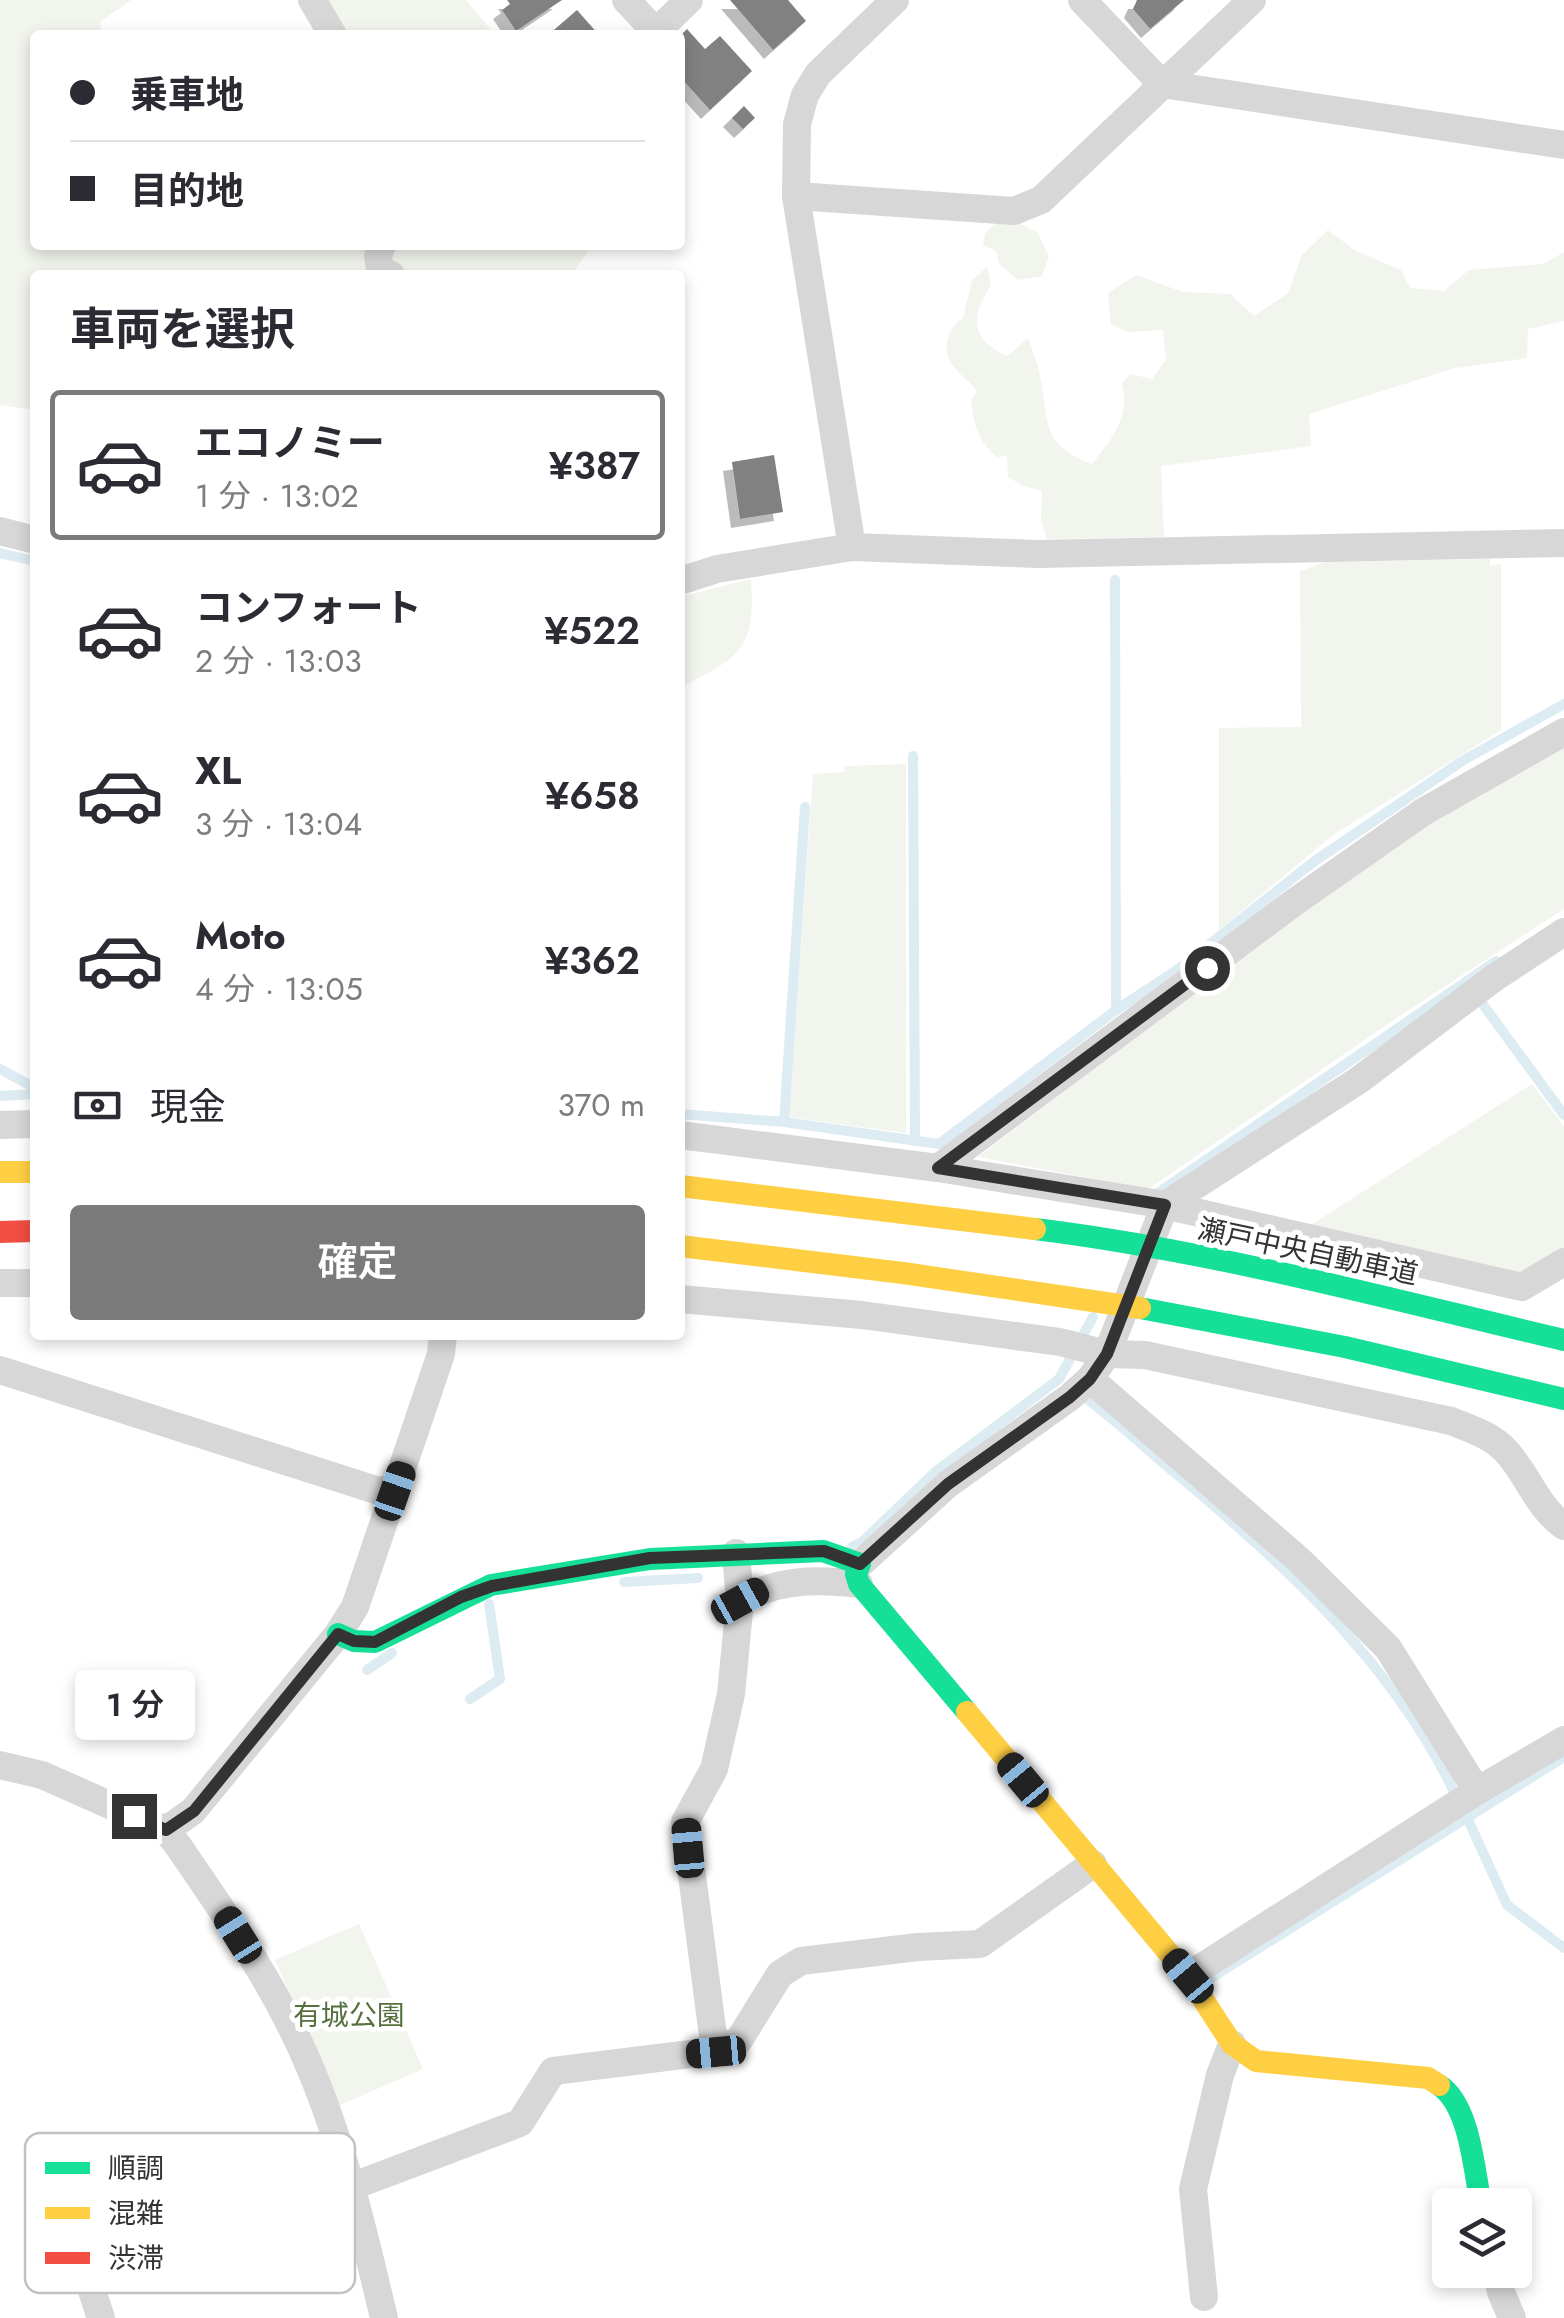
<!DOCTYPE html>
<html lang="ja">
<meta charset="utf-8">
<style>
body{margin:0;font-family:Jost,"Noto Sans JP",sans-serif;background:#f7f7f7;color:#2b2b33;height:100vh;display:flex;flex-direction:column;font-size:38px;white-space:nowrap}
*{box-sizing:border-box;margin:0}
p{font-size:32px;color:#7c7c81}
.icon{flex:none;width:55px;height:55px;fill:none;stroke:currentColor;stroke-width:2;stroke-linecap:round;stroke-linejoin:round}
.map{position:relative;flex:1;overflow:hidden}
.sheet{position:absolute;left:30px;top:270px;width:655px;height:1070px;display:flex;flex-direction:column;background:#fff;border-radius:10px;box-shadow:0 5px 15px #0003}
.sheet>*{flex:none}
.banner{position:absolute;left:30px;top:30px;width:655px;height:220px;border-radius:10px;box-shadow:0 5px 15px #0003;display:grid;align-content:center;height:220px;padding:0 40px;background:#fff}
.tools{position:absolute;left:1432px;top:2188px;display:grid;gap:20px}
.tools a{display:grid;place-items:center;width:100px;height:100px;border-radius:10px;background:#fff;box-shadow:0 5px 15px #0003;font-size:50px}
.end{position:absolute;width:45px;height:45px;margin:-22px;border:12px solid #333;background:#fff;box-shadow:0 0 0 5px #fff}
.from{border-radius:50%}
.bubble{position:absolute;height:70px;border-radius:10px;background:#fff;box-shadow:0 5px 15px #0003;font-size:32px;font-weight:600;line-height:70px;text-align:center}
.car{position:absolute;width:30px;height:60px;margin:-30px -15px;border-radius:12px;box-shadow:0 0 8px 2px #0007;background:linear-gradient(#222 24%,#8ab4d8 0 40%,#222 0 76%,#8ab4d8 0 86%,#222 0)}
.banner b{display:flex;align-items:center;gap:35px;height:95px;font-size:38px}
.banner b+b{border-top:2px solid #e1e1e2}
.banner i{width:25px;height:25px;background:#2b2b33}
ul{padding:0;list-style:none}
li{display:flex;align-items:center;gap:30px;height:150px;margin:0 20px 15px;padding:0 20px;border:5px solid transparent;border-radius:10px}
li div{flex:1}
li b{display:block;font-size:38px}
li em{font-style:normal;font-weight:600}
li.current{border-color:#7a7a7a}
li>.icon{width:90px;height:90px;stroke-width:1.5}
h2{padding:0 40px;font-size:45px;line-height:120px}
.pay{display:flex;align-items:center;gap:25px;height:110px;padding:0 40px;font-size:38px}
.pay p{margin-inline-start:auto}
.primary-button{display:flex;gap:20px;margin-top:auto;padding:20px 40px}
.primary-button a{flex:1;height:115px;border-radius:10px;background:#7a7a7a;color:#fff;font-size:40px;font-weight:600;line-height:115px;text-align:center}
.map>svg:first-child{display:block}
</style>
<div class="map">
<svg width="1564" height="2318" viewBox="0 0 1564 2318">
<defs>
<filter id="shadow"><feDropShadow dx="-9" dy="9" stdDeviation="0" flood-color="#0004"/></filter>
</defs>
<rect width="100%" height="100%" fill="#fff"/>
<g fill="#f1f5ed">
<polygon points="0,0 131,0 100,22 102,35 35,35 35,245 369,245 371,275 35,275 35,410 0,405"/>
<polygon points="322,0 466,0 495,35 342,35"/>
<polygon points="1016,221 1038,233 1049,257 1042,276 1018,280 1000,265 995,250 983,246 985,233 997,222"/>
<path d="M1328,230L1356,251L1401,270L1410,288L1444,291L1469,270L1543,264L1564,252V321L1528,329L1527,358L1455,368L1309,414L1311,446L1161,466L1164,537L1047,539L1041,520L1042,491L1024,486L1008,477L1007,456L997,457C977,439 974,426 971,400L977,391C970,381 961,376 954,367C940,351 947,328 963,318L972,280L987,267L991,285C970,317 970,341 1008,356L1028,338C1032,350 1038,363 1040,376C1050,422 1039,444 1092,464C1111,440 1131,417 1122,384L1130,374L1152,379L1166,360L1163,330L1127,332L1111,324L1108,293L1136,275L1183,292L1230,294L1254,316L1288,293L1302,255Z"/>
<polygon points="391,245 593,245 571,275 426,275 393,269 390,262"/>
<polygon points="1490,559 1490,566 1501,564 1501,730 1333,835 1219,930 1219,728 1301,727 1300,571 1326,562"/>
<path d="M751,579C756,651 739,657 680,688V597Z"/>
<polygon points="1564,743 1564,909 1398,1017 1148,1189 978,1157 1400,838"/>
<polygon points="906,764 906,1133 789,1117 813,774 844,772 845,766"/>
<polygon points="1532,1084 1564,1126 1564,1252 1528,1270 1512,1273 1306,1228"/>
<polygon points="359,1924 423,2069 338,2106 275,1960"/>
</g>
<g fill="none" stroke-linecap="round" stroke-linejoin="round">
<g stroke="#ddebf3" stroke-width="10">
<polyline points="0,553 35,561"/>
<polyline points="1115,580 1116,1010"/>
<polyline points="913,756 915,1141"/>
<polyline points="1476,995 1564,1115"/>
<polyline points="0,1069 35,1088"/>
<polyline points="0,1096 35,1094"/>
<polyline points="680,1114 784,1122 939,1144 1116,1010 1177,970 1312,863 1462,761 1564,704"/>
<polyline points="784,1122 805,807"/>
<polyline points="1155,1200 1159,1192 1496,961"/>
<path d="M1080,1394C1115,1419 1147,1450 1180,1477C1286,1567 1392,1662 1453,1790"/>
<polyline points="852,1547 862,1542 935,1472 1059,1379 1093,1317"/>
<polyline points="624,1582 698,1578"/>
<polyline points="367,1670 392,1653"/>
<polyline points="470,1699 500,1679 489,1604"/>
<polyline points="1464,1811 1507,1905 1564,1948"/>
<polyline points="1211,1978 1564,1757"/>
</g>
</g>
<g fill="#818181" filter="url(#shadow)">
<polygon points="507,0 562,0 516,31 502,10 510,4"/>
<polygon points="730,0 788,0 806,21 773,50"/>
<polygon points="1137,0 1184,0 1150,29 1133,9"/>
<polygon points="577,10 599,35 548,35"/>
<polygon points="687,29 705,49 720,36 752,71 710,110 680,77 680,36"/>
<polygon points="744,106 755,118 743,129 732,118"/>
<polygon points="774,455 783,512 740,519 732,462"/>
</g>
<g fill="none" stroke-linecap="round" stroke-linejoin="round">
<g stroke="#d7d7d7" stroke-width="28">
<polyline points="312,0 333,35"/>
<polyline points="626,0 656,32 689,0"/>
<polyline points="1082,0 1162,84 1564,145"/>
<polyline points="796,196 1014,211 1041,200 1252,0"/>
<polyline points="382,245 378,256 380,269 391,275"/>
<polyline points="0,531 35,540"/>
<polyline points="852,547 796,196 797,124 805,95 818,74 895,0"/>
<polyline points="680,581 717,569 852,547 1039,554 1564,543"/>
<polyline points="0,1125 35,1124"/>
<polyline points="680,1135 938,1168 1160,1204 1522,1287 1564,1262"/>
<polyline points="938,1168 1296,901 1423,812 1564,732"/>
<polyline points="0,1283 35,1283"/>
<path d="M680,1299L862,1315L1060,1342L1107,1354L1145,1355L1451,1421C1471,1429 1491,1435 1506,1451C1528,1475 1537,1507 1564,1526"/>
<polyline points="0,1370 376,1490 395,1491"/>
<polyline points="860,1564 948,1484 1070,1397 1090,1379"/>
<path d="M740,1601C778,1579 816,1579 859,1584"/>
<path d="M0,1765L42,1775L166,1830L179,1847C225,1914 272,1981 305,2056C342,2140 363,2229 384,2318"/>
<polyline points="1477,1791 1388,1648 1298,1559 1090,1379 1107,1354 1165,1205 1359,1080 1494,978 1564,932"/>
<polyline points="166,1830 193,1811 338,1634 355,1607 441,1354 443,1335"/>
<polyline points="1188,1976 1477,1791 1564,1740"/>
<polyline points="715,2051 685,1822 714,1769 731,1694 740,1601 736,1553"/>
<polyline points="353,2186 520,2123 553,2071 715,2051 739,2040 780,1974 801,1961 918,1947 980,1944 1093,1864"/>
<polyline points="59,2191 101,2318"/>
<polyline points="1496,2270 1501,2292 1512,2318"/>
<polyline points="1204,2297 1193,2189 1220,2075 1232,2044"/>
</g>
<g stroke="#16e098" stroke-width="22">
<path d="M1035,1229C1214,1251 1389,1299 1564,1340"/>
<polyline points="1140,1308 1345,1347 1564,1399"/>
<polyline points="338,1634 354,1641 375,1642 491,1585 650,1559 823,1551 860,1564 856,1574 859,1584 967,1712"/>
<path d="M1439,2085C1470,2105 1474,2170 1481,2205"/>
</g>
<g stroke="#ffcf43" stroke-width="22">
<polyline points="0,1172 35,1172"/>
<polyline points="680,1186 1035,1229"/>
<polyline points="680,1246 903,1273 1140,1308"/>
<polyline points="967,1712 1188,1976 1232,2044 1256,2061 1428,2078 1439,2085"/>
</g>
<polyline stroke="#f24e42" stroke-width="22" points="0,1232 35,1231"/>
</g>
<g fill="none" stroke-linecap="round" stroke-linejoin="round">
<polyline stroke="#333" stroke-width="12" points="134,1816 166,1830 194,1811 338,1634 354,1641 375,1642 461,1597 492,1586 650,1558 824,1551 860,1564 948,1484 1070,1397 1090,1379 1107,1354 1165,1205 938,1168 1207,968"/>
</g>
<g text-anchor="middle" stroke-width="10" stroke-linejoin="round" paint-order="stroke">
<g font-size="28" fill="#333" stroke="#fff">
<text transform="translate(1308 1251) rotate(12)" y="10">瀬戸中央自動車道</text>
</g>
<g font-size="28" fill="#56703f" stroke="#fff">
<text x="349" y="2025">有城公園</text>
</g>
</g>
<rect x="25" y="2133" width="330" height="160" rx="15" fill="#fff" stroke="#c2c2c2" stroke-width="2.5"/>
<rect x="45" y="2162" width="45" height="12" fill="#16e098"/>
<rect x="45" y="2207" width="45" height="12" fill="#ffcf43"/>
<rect x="45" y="2252" width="45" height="12" fill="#f24e42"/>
<g font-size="28" fill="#333">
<text x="108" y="2178">順調</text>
<text x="108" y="2223">混雑</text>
<text x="108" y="2268">渋滞</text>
</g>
</svg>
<div class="tools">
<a><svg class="icon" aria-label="layers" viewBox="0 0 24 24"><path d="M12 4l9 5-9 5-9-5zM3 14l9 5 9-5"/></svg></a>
</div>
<i class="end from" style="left:1207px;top:968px"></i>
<i class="end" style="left:134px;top:1816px"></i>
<div class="bubble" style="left:75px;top:1670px;width:120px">1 分</div>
<i class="car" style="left:395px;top:1491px;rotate:19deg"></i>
<i class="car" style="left:740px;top:1601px;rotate:61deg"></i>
<i class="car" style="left:1023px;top:1780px;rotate:320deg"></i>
<i class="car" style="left:688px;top:1848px;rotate:355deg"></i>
<i class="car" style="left:238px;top:1935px;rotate:328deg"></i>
<i class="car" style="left:1188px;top:1976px;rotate:320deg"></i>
<i class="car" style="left:716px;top:2052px;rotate:265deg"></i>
<div class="banner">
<b><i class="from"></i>乗車地</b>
<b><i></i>目的地</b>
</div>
<section class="sheet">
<h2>車両を選択</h2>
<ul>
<li class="current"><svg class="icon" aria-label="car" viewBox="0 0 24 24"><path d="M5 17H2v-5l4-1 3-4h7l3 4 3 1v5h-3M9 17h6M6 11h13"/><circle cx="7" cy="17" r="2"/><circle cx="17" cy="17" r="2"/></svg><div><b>エコノミー</b><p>1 分 · 13:02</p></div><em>¥387</em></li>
<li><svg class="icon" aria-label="car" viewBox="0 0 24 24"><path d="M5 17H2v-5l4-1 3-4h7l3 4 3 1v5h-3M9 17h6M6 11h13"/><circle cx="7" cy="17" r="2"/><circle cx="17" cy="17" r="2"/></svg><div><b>コンフォート</b><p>2 分 · 13:03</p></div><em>¥522</em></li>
<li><svg class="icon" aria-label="car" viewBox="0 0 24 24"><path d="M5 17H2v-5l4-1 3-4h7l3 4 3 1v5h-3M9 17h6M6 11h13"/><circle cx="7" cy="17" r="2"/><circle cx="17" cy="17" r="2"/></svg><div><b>XL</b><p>3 分 · 13:04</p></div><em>¥658</em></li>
<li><svg class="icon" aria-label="car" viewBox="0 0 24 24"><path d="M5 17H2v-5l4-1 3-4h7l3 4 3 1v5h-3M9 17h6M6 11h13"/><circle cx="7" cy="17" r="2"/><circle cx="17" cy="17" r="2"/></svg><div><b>Moto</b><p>4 分 · 13:05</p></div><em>¥362</em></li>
</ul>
<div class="pay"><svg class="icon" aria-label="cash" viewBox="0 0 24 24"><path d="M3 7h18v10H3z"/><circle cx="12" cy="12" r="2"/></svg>現金<p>370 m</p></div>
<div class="primary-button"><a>確定</a></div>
</section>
</div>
